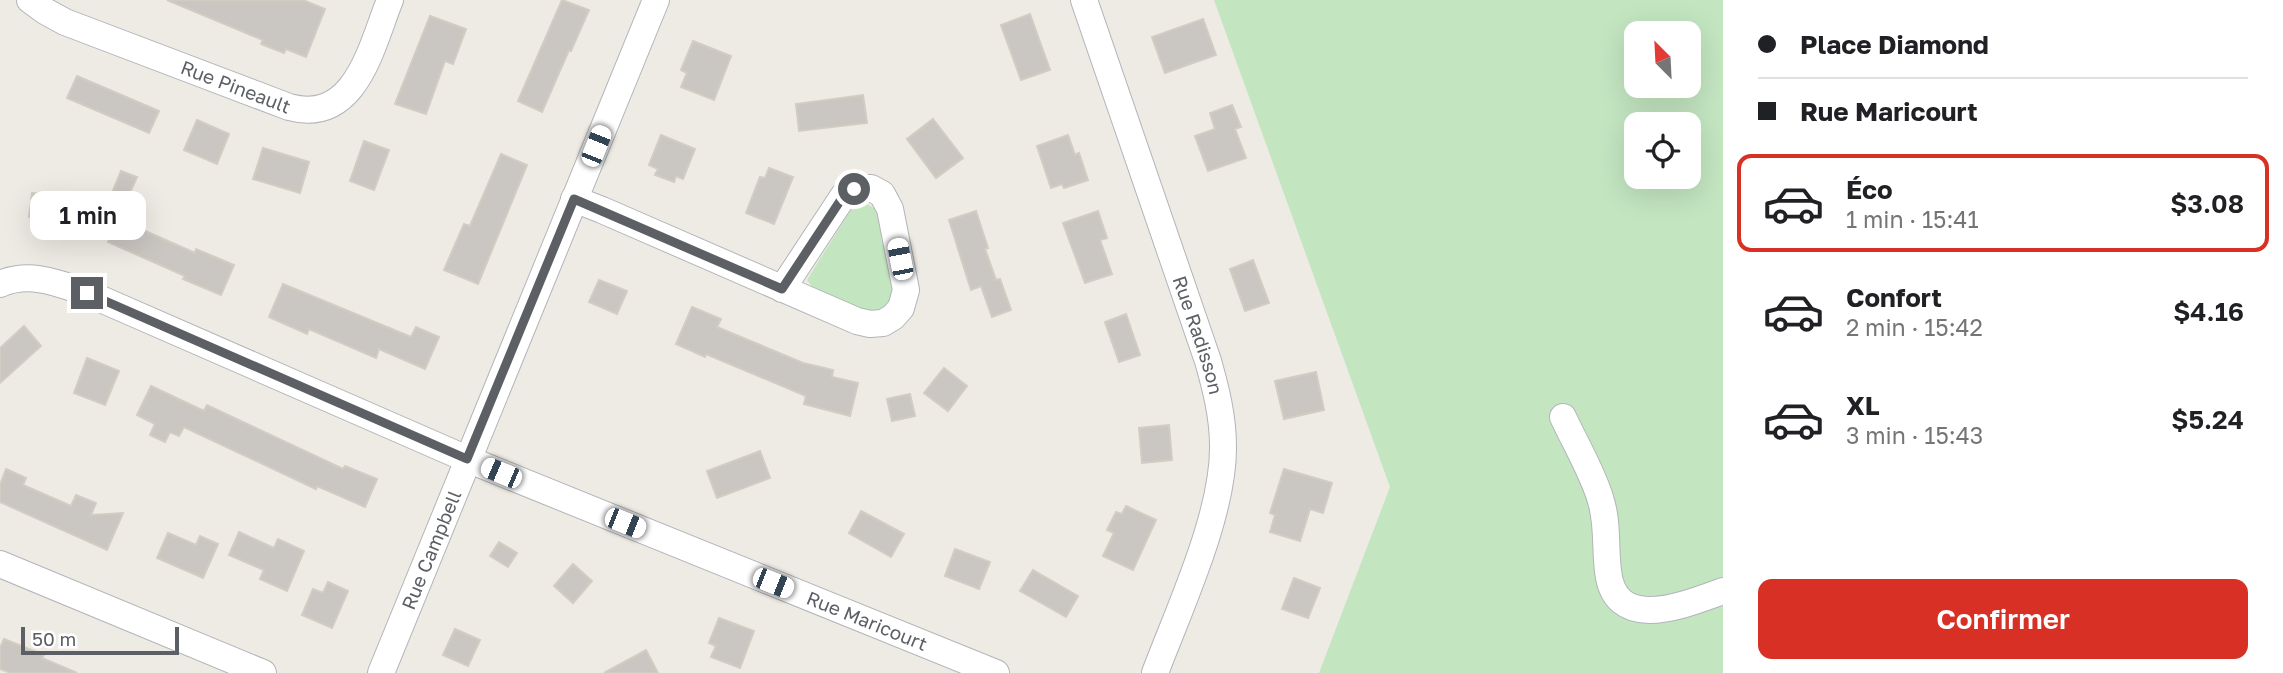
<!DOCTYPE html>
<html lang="fr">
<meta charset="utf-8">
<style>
body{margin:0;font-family:"Golos Text",sans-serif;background:#f6f6f6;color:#202124;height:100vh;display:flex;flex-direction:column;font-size:26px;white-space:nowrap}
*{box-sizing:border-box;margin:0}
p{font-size:23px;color:#757577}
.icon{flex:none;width:38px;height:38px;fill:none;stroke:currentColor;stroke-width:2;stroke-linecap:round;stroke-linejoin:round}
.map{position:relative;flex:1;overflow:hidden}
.drawer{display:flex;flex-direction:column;background:#fff;width:560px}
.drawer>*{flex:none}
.hud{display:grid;align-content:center;height:154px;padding:0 35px;background:#fff}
.needle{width:46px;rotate:336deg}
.buttons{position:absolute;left:1624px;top:21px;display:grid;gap:14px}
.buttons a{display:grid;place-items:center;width:77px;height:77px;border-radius:14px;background:#fff;box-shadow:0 7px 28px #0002;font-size:35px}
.scale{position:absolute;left:21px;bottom:18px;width:158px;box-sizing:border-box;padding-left:7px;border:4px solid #5c6064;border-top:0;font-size:19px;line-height:24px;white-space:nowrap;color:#5c6064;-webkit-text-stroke:5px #fff;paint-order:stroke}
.end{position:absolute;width:32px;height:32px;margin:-16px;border:9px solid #5c6064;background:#fff;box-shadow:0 0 0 4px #fff}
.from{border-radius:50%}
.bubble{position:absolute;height:49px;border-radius:14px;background:#fff;box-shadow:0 7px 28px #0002;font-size:23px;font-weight:600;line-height:49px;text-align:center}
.car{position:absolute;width:21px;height:42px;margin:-21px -10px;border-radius:9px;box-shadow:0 0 5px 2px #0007;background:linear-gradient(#fff 24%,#345 0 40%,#fff 0 76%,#345 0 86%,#fff 0)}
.hud b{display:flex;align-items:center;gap:24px;height:66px;font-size:26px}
.hud b+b{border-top:2px solid #e0e0e0}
.hud i{width:18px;height:18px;background:#202124}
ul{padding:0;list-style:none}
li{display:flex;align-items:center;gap:21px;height:98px;margin:0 14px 10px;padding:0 21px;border:4px solid transparent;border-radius:14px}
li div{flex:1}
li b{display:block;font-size:26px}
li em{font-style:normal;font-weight:600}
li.active{border-color:#d93025}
li>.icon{width:63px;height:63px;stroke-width:1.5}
.cta{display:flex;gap:14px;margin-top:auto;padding:14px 35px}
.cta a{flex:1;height:80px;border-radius:14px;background:#d93025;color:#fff;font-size:28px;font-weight:600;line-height:80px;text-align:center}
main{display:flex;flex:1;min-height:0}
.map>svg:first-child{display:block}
</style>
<main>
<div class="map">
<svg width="1723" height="673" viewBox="0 0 1723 673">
<rect width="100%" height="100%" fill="#eeebe4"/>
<g fill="#c3e5c0" fill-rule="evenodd">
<path d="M1214,0H1723V673H1319L1390,487ZM1636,33H1689V86H1636ZM1636,124H1689V177H1636Z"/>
<polygon points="860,204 867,204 879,211 894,290 891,305 876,315 814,289 807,280 850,211"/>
</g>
<g fill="#cac6c1" stroke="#d3ccc2" stroke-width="2">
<polygon points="167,0 303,0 325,9 306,57 286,49 284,53 261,44 263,40"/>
<polygon points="562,0 589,10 571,51 569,50 542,112 518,101"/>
<polygon points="1030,14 1050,70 1021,80 1001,25"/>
<polygon points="430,16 466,29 453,64 445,61 426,114 395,104"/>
<polygon points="1203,19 1216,55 1165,73 1152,37"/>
<polygon points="693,41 731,56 714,100 681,87 687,73 681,70"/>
<polygon points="77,76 159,111 149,133 67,98"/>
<polygon points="863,95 867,123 799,131 796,104"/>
<polygon points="1232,105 1241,127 1235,129 1246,158 1208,171 1195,136 1215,129 1210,113"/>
<polygon points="933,119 963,158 936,178 907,139"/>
<polygon points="197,120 229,134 217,164 184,150"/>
<polygon points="661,135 695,149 683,179 676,176 674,182 655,175 658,169 649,165"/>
<polygon points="1068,135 1075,155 1079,153 1088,180 1064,188 1062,184 1051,188 1037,146"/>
<polygon points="364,141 389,150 374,190 350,181"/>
<polygon points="263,148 309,162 300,193 253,179"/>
<polygon points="501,154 527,165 478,284 444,270 464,224 470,226"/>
<polygon points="769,168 793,177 774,224 746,213 760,177 765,178"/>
<polygon points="121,171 137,177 127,199 112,193"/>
<polygon points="32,193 88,199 85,224 29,217"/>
<polygon points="976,211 988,248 985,249 996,280 1000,279 1011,310 992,317 981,286 971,290 949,220"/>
<polygon points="1098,211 1107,238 1100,240 1112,274 1085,283 1063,223"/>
<polygon points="118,219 195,253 196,249 234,265 221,295 183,279 185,276 108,242"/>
<polygon points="1253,260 1269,303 1245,311 1230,269"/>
<polygon points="599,280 627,291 617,314 589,302"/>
<polygon points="283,284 411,337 416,327 439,337 425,369 379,349 376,358 309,329 307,334 269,317"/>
<polygon points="692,307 721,319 717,327 803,363 833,370 832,377 858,383 850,416 804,404 806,396 706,354 705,357 676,344"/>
<polygon points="1126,314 1140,355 1119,362 1105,322"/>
<polygon points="24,326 41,346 0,383 0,348"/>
<polygon points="87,358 119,371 105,405 74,393"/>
<polygon points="944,368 967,386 948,411 924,393"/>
<polygon points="1316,372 1324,410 1284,419 1275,381"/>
<polygon points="151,386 204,411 207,405 343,469 345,466 377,479 365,507 317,486 316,489 184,427 179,436 170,432 165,442 150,435 155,424 137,415"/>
<polygon points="910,394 915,416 892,421 887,399"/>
<polygon points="1169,425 1172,460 1142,463 1139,428"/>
<polygon points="760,451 770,478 717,498 707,471"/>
<polygon points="6,469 26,478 23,485 71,506 76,495 96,503 91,515 123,513 107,550 0,502 0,485"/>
<polygon points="1284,469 1332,483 1323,513 1310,509 1300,541 1270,532 1275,515 1270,513"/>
<polygon points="1126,506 1156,520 1133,570 1103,556 1114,533 1107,530 1116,512 1122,514"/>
<polygon points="861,511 904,534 891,557 849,533"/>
<polygon points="239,532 274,548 278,539 304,551 287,591 260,579 264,570 229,555"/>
<polygon points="168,533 196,545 200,536 218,544 203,578 157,558"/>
<polygon points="499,542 517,553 508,567 490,556"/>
<polygon points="955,549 990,562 979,589 945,576"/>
<polygon points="573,564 592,581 573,603 554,586"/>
<polygon points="1033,570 1078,596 1066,617 1020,591"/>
<polygon points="1294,578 1320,588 1308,618 1282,609"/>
<polygon points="328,582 348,591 332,628 302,615 313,589 323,593"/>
<polygon points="719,618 754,631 740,668 711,657 716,646 709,643"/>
<polygon points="455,629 480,640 468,666 443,655"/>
<polygon points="4,639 44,655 42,658 77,673 11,673 0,669 0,648"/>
<polygon points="646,650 658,673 604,673"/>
</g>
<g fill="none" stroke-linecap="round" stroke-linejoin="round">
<g stroke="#b1b5b9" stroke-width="28">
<g id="minor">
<path id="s1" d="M30,0L45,11L65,22L289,107C356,125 371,47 390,0"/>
<path id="s2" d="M1084,0L1208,361C1216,389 1223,417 1223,446C1224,514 1179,609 1155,673"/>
<polyline points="574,199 602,210 857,321 870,324 883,323 893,317 901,308 906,290 890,209 882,194 871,188 854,189 844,195 782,289"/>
<path id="s3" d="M0,284C30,271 58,283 87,293L467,459L996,673"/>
<path d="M1563,417C1575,443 1594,475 1601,501C1608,524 1605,548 1608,571C1615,635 1686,604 1723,591"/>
<polyline points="0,564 263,673"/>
<path id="s4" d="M381,673L656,0"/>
</g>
</g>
<use href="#minor" stroke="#fff" stroke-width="26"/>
</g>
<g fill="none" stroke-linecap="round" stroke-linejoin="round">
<polyline stroke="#5c6064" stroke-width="9" points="87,293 467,459 574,199 782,289 844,195 854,189"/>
</g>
<g text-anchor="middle" stroke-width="5" stroke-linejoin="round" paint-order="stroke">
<g font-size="19" fill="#5c6064" stroke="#fff">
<text dy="7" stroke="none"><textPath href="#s1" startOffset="224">Rue Pineault</textPath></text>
<text dy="7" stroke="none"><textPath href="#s2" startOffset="354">Rue Radisson</textPath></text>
<text dy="7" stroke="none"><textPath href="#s4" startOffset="133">Rue Campbell</textPath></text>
<text dy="7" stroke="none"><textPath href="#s3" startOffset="936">Rue Maricourt</textPath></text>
</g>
</g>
</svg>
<div class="buttons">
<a><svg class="needle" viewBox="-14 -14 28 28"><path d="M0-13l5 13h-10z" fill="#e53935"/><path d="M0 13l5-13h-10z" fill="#757577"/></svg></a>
<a><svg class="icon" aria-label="locate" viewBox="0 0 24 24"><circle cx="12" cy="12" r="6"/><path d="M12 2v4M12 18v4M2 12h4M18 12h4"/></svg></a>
</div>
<div class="scale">50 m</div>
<i class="end from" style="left:854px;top:189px"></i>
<i class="end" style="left:87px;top:293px"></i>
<div class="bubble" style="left:30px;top:191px;width:116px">1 min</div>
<i class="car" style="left:596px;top:146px;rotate:22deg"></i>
<i class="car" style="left:900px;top:259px;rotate:349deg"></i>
<i class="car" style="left:501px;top:473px;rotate:293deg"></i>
<i class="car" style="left:625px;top:523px;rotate:112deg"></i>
<i class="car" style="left:773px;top:583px;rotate:112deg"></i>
</div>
<section class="drawer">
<div class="hud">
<b><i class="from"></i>Place Diamond</b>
<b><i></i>Rue Maricourt</b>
</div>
<ul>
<li class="active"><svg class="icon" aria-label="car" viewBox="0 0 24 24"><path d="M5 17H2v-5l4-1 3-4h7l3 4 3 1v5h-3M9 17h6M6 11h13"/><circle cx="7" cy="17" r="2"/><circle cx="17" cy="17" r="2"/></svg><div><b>Éco</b><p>1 min · 15:41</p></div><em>$3.08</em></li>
<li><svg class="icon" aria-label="car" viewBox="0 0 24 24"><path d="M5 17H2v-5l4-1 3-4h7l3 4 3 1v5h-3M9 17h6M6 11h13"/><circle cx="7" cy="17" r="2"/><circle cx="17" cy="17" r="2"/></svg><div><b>Confort</b><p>2 min · 15:42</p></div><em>$4.16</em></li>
<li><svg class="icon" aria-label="car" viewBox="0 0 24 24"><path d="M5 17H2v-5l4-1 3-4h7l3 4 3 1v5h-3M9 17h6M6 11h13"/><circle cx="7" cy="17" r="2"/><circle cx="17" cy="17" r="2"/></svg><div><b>XL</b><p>3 min · 15:43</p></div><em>$5.24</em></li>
</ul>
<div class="cta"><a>Confirmer</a></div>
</section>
</main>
